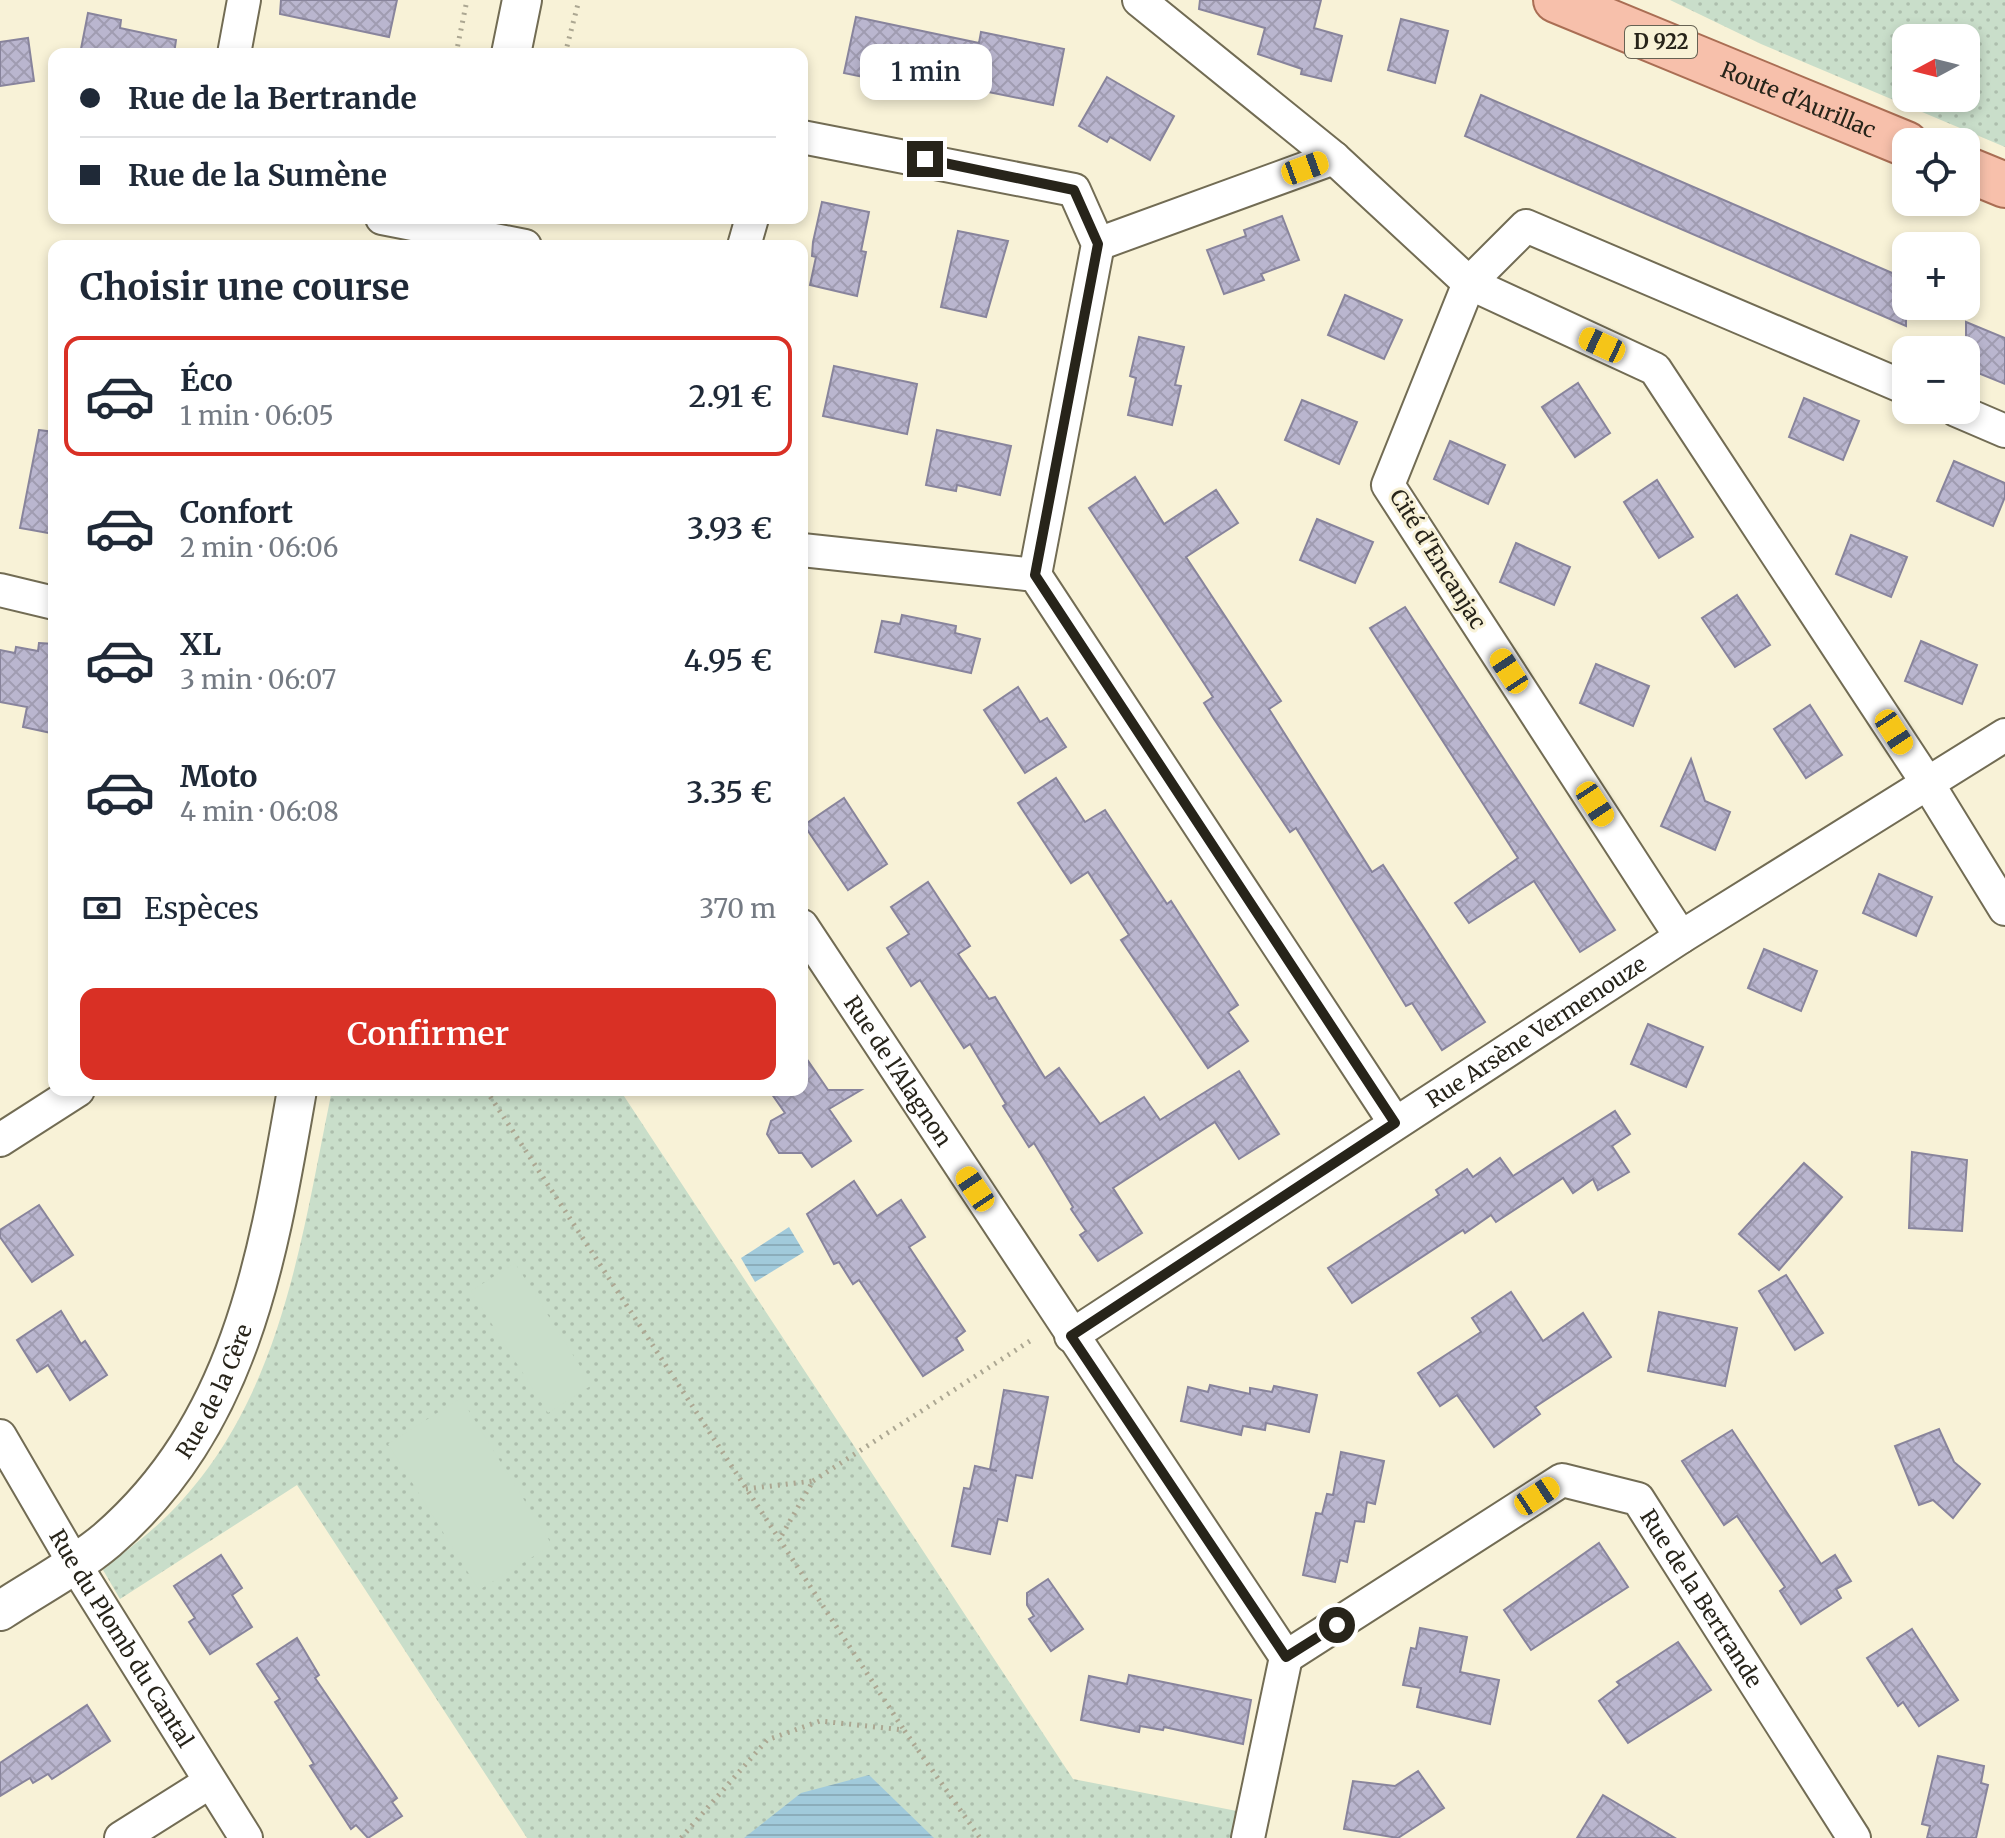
<!DOCTYPE html>
<html lang="fr">
<meta charset="utf-8">
<style>
body{margin:0;font-family:Merriweather,serif;background:#f6f6f7;color:#1f2937;height:100vh;display:flex;flex-direction:column;font-size:30px;white-space:nowrap}
*{box-sizing:border-box;margin:0}
p{font-size:26px;color:#747a83}
.icon{flex:none;width:44px;height:44px;fill:none;stroke:currentColor;stroke-width:2;stroke-linecap:round;stroke-linejoin:round}
.map{position:relative;flex:1;overflow:hidden}
.sheet{position:absolute;left:48px;top:240px;width:760px;height:856px;display:flex;flex-direction:column;background:#fff;border-radius:16px;box-shadow:0 4px 12px #0003}
.sheet>*{flex:none}
.hud{position:absolute;left:48px;top:48px;width:760px;height:176px;border-radius:16px;box-shadow:0 4px 12px #0003;display:grid;align-content:center;height:176px;padding:0 32px;background:#fff}
.needle{width:52px;rotate:263deg}
.buttons{position:absolute;left:1892px;top:24px;display:grid;gap:16px}
.buttons a{display:grid;place-items:center;width:88px;height:88px;border-radius:16px;background:#fff;box-shadow:0 4px 12px #0003;font-size:40px}
.end{position:absolute;width:36px;height:36px;margin:-18px;border:10px solid #27241a;background:#fff;box-shadow:0 0 0 4px #fff}
.from{border-radius:50%}
.bubble{position:absolute;height:56px;border-radius:16px;background:#fff;box-shadow:0 4px 12px #0003;font-size:26px;font-weight:600;line-height:56px;text-align:center}
.car{position:absolute;width:24px;height:48px;margin:-24px -12px;border-radius:10px;box-shadow:0 0 6px 2px #0007;background:linear-gradient(#f5c518 24%,#345 0 40%,#f5c518 0 76%,#345 0 86%,#f5c518 0)}
.hud b{display:flex;align-items:center;gap:28px;height:76px;font-size:30px}
.hud b+b{border-top:2px solid #e0e1e3}
.hud i{width:20px;height:20px;background:#1f2937}
ul{padding:0;list-style:none}
li{display:flex;align-items:center;gap:24px;height:120px;margin:0 16px 12px;padding:0 16px;border:4px solid transparent;border-radius:16px}
li div{flex:1}
li b{display:block;font-size:30px}
li em{font-style:normal;font-weight:600}
li.current{border-color:#d93025}
li>.icon{width:72px;height:72px;stroke-width:1.5}
h2{padding:0 32px;font-size:36px;line-height:96px}
.pay{display:flex;align-items:center;gap:20px;height:88px;padding:0 32px;font-size:30px}
.pay p{margin-inline-start:auto}
.button{display:flex;gap:16px;margin-top:auto;padding:16px 32px}
.button a{flex:1;height:92px;border-radius:16px;background:#d93025;color:#fff;font-size:32px;font-weight:600;line-height:92px;text-align:center}
.map>svg:first-child{display:block}
</style>
<div class="map">
<svg width="2005" height="1838" viewBox="0 0 2005 1838">
<defs>
<pattern id="green-dots" width="8" height="8" patternUnits="userSpaceOnUse" patternTransform="scale(2)"><rect width="8" height="8" fill="#c9deca"/><path d="M2 2h.1M6 6h.1" fill="none" stroke="#adbead" stroke-width="1.8" stroke-linecap="round"/></pattern>
<pattern id="water-rules" width="6" height="5" patternUnits="userSpaceOnUse" patternTransform="scale(2)"><rect width="6" height="5" fill="#a1cadb"/><path d="M0 2.5h6" fill="none" stroke="#8badbb"/></pattern>
<pattern id="building-cross-hatch" width="8" height="8" patternUnits="userSpaceOnUse" patternTransform="scale(2)"><rect width="8" height="8" fill="#bab6cf"/><path d="M0 0l8 8M0 8l8-8" fill="none" stroke="#a09cb1"/></pattern>
</defs>
<rect width="100%" height="100%" fill="#f8f2d7"/>
<g fill="url(#green-dots)" fill-rule="evenodd">
<path d="M1670,0H2005V147L1761,44ZM1906,38H1966V98H1906Z"/>
<path d="M332,1090H620L1073,1779L1242,1812L1236,1838H527L297,1485L120,1599L103,1570C124,1552 148,1535 168,1515C282,1401 301,1240 332,1090Z"/>
</g>
<g fill="#c9deca">
<polygon points="515,1263 592,1385 548,1413 471,1291"/>
<polygon points="461,1398 552,1545 479,1590 388,1444"/>
</g>
<g fill="url(#water-rules)">
<polygon points="789,1227 804,1252 755,1282 741,1258"/>
<polygon points="869,1775 934,1838 744,1838 801,1793"/>
</g>
<g fill="url(#building-cross-hatch)" stroke="#88849c" stroke-width="2">
<polygon points="281,0 397,0 389,37 280,14"/>
<polygon points="1200,0 1321,0 1314,28 1342,36 1331,81 1301,74 1302,69 1258,54 1265,28 1199,9"/>
<polygon points="88,13 121,20 120,28 176,40 174,54 80,54"/>
<polygon points="856,17 979,43 981,32 1064,49 1053,105 929,80 927,90 844,73"/>
<polygon points="1401,19 1448,31 1435,83 1388,70"/>
<polygon points="28,38 34,81 0,86 0,42"/>
<polygon points="1107,77 1174,116 1150,160 1110,137 1107,142 1079,126"/>
<polygon points="1481,95 1906,279 1906,326 1465,136"/>
<polygon points="822,202 869,212 861,251 866,252 857,296 810,285 816,257 812,256 813,242"/>
<polygon points="1282,216 1299,260 1261,274 1264,280 1224,294 1207,250 1246,236 1244,230"/>
<polygon points="958,231 1008,241 986,317 941,307"/>
<polygon points="1345,295 1402,320 1384,359 1328,335"/>
<polygon points="1966,322 2005,338 2005,384 1966,368"/>
<polygon points="1139,337 1184,347 1175,385 1181,386 1172,425 1128,415 1136,378 1130,376"/>
<polygon points="834,366 917,384 907,434 823,416"/>
<polygon points="1578,383 1610,433 1575,457 1542,407"/>
<polygon points="1804,398 1859,421 1843,460 1789,437"/>
<polygon points="1302,400 1357,422 1339,464 1285,440"/>
<polygon points="39,430 54,432 54,534 20,528"/>
<polygon points="937,430 1011,446 1000,495 957,485 956,491 926,485"/>
<polygon points="1450,441 1505,465 1488,504 1434,479"/>
<polygon points="1954,461 2005,483 2005,497 1993,526 1937,501"/>
<polygon points="1135,477 1164,524 1216,490 1238,523 1186,557 1281,701 1269,709 1372,872 1383,865 1485,1022 1442,1050 1412,1003 1406,1006 1296,828 1290,832 1214,719 1204,703 1213,697 1089,508"/>
<polygon points="1657,480 1693,537 1659,558 1624,502"/>
<polygon points="1317,519 1373,542 1355,583 1300,560"/>
<polygon points="1851,535 1907,557 1891,597 1836,574"/>
<polygon points="1516,543 1570,567 1554,605 1500,582"/>
<polygon points="1737,595 1770,645 1735,667 1702,618"/>
<polygon points="1405,607 1615,930 1580,952 1534,881 1469,923 1455,903 1518,858 1370,628"/>
<polygon points="902,615 956,626 955,633 980,639 971,673 875,652 882,621 900,624"/>
<polygon points="1921,641 1977,665 1962,704 1905,681"/>
<polygon points="39,643 54,644 51,733 23,727 27,707 0,702 0,650 15,653 16,647 38,651"/>
<polygon points="1596,664 1649,686 1633,726 1580,703"/>
<polygon points="1018,687 1040,722 1047,718 1066,747 1025,773 984,710"/>
<polygon points="1810,705 1842,755 1806,778 1774,729"/>
<polygon points="1691,759 1705,801 1730,812 1715,850 1661,826"/>
<polygon points="1056,778 1085,822 1105,810 1167,904 1171,901 1238,1005 1228,1012 1248,1041 1208,1068 1121,940 1129,935 1088,872 1071,883 1018,803"/>
<polygon points="844,798 887,864 848,890 804,825"/>
<polygon points="1879,874 1932,897 1916,936 1863,913"/>
<polygon points="928,882 970,946 958,954 989,999 995,997 1045,1078 1059,1068 1100,1124 1144,1097 1160,1120 1239,1071 1279,1134 1239,1159 1215,1122 1113,1188 1142,1233 1098,1261 1080,1235 1086,1231 1071,1209 1073,1207 1034,1143 1029,1147 1003,1106 1006,1104 970,1044 964,1048 920,980 911,986 887,948 909,934 891,907"/>
<polygon points="1764,949 1817,971 1801,1011 1748,988"/>
<polygon points="1648,1024 1703,1047 1686,1087 1631,1064"/>
<polygon points="802,1052 828,1090 861,1090 829,1109 851,1141 812,1167 802,1153 779,1153 767,1134 771,1121 785,1113 769,1090 802,1090"/>
<polygon points="1615,1111 1630,1134 1612,1146 1629,1172 1598,1190 1593,1179 1573,1193 1563,1178 1496,1222 1491,1215 1465,1233 1463,1230 1352,1303 1328,1268 1439,1195 1436,1190 1467,1169 1473,1177 1500,1158 1513,1176"/>
<polygon points="1912,1152 1967,1160 1962,1231 1909,1228"/>
<polygon points="1804,1163 1842,1197 1779,1270 1739,1234"/>
<polygon points="854,1181 877,1216 901,1200 925,1237 909,1247 965,1331 956,1338 963,1350 923,1376 859,1280 853,1284 839,1262 834,1264 807,1214"/>
<polygon points="39,1205 73,1255 32,1282 0,1237 0,1230"/>
<polygon points="1786,1275 1823,1333 1795,1350 1759,1291"/>
<polygon points="1511,1292 1543,1341 1583,1313 1611,1357 1535,1407 1540,1414 1494,1447 1457,1395 1440,1406 1418,1373 1481,1332 1472,1318"/>
<polygon points="61,1311 81,1344 85,1341 107,1375 70,1400 48,1365 37,1372 17,1340"/>
<polygon points="1659,1312 1737,1328 1725,1386 1648,1371"/>
<polygon points="1210,1385 1250,1394 1250,1388 1272,1392 1274,1386 1317,1395 1309,1432 1266,1423 1265,1430 1243,1426 1241,1435 1181,1421 1188,1387 1208,1392"/>
<polygon points="1004,1390 1048,1397 1032,1478 1016,1475 1007,1521 998,1519 990,1554 952,1546 964,1488 970,1489 975,1466 997,1471 990,1469"/>
<polygon points="1939,1429 1954,1462 1980,1484 1953,1518 1933,1500 1919,1505 1895,1446"/>
<polygon points="1732,1430 1821,1564 1835,1555 1851,1581 1836,1589 1841,1598 1801,1624 1780,1591 1785,1587 1737,1516 1724,1525 1682,1461"/>
<polygon points="1341,1452 1384,1461 1375,1504 1367,1502 1364,1522 1355,1521 1347,1562 1340,1560 1335,1582 1303,1575 1316,1513 1322,1514 1327,1494 1333,1495"/>
<polygon points="1599,1543 1628,1587 1531,1650 1504,1610"/>
<polygon points="221,1555 242,1588 232,1595 252,1627 210,1654 189,1622 195,1618 174,1586"/>
<polygon points="1048,1579 1083,1629 1051,1651 1029,1619 1034,1616 1027,1605 1027,1593"/>
<polygon points="1420,1628 1467,1637 1460,1672 1499,1680 1490,1724 1417,1707 1421,1688 1403,1685 1411,1648 1416,1649"/>
<polygon points="1912,1629 1958,1700 1919,1726 1903,1702 1898,1706 1867,1658"/>
<polygon points="297,1638 319,1675 315,1678 397,1798 392,1802 402,1816 368,1838 356,1825 351,1829 310,1766 314,1764 275,1702 280,1699 257,1664"/>
<polygon points="1678,1642 1711,1690 1628,1743 1599,1701 1620,1685 1617,1682"/>
<polygon points="1129,1675 1251,1700 1243,1744 1164,1727 1163,1730 1140,1726 1139,1732 1081,1720 1089,1676 1127,1684"/>
<polygon points="87,1705 110,1741 52,1779 48,1774 33,1783 30,1778 0,1796 0,1763"/>
<polygon points="1938,1756 1984,1766 1981,1783 1988,1785 1976,1838 1927,1838 1930,1826 1922,1824"/>
<polygon points="1418,1771 1444,1808 1398,1838 1344,1829 1353,1781 1395,1786"/>
<polygon points="1603,1795 1675,1838 1577,1838"/>
</g>
<g fill="none" stroke-linecap="round" stroke-linejoin="round">
<g stroke="#726c54" stroke-width="36">
<g id="minor">
<polyline points="1139,0 1334,158 1469,283 1655,369 1928,784 2005,909"/>
<polyline points="234,54 244,0"/>
<polyline points="802,137 1074,190 1098,244 1035,575"/>
<polyline points="382,218 525,246"/>
<polyline points="1098,244 1334,158"/>
<polyline points="744,246 752,218"/>
<polyline points="1956,410 2005,431"/>
<polyline points="802,550 1035,575 1395,1123"/>
<polyline points="0,590 54,603"/>
<path id="s1" d="M802,926L1286,1657"/>
<polyline points="1681,937 1388,485 1469,283 1526,226 1906,388"/>
<polyline points="0,1140 78,1090"/>
<path id="s2" d="M1071,1336L1681,937L2005,735"/>
<path id="s3" d="M0,1436L74,1563L246,1838"/>
<path id="s4" d="M1286,1657L1562,1480L1638,1499L1854,1838"/>
<polyline points="121,1838 210,1782"/>
<polyline points="1248,1838 1286,1657"/>
</g>
</g>
<g stroke="#726c54" stroke-width="42">
<g id="tertiary">
<polyline points="511,54 522,0"/>
<polyline points="472,246 478,218"/>
<path id="s5" d="M0,1611C35,1588 75,1567 107,1540C242,1423 268,1256 297,1090"/>
</g>
</g>
<g stroke="#aa6e54" stroke-width="48">
<g id="primary">
<path id="s6" d="M1556,0L1906,144"/>
<polyline points="1966,169 2005,185"/>
</g>
</g>
<g stroke="#aca792" stroke-width="5" stroke-dasharray="2 6" stroke-linecap="butt">
<polyline points="456,54 467,0"/>
<polyline points="565,54 579,0"/>
<polyline points="486,1090 904,1730"/>
<polyline points="813,1481 1033,1339"/>
<polyline points="746,1489 813,1481 779,1540"/>
<polyline points="681,1838 767,1740 820,1721 904,1730 980,1838"/>
</g>
<use href="#minor" stroke="#fff" stroke-width="32"/>
<use href="#tertiary" stroke="#fff" stroke-width="38"/>
<use href="#primary" stroke="#f7c0ab" stroke-width="44"/>
</g>
<g fill="none" stroke-linecap="round" stroke-linejoin="round">
<polyline stroke="#27241a" stroke-width="10" points="925,159 1074,190 1098,244 1035,575 1395,1123 1071,1336 1286,1657 1337,1625"/>
</g>
<g text-anchor="middle" stroke-width="6" stroke-linejoin="round" paint-order="stroke">
<rect fill="#f8f2d7" stroke="#666253" stroke-width="2" x="1625" y="26" width="72" height="32" rx="6"/>
<g font-size="20" font-weight="bold" fill="#27241a">
<text x="1661" y="49">D 922</text>
</g>
<g font-size="22" fill="#27241a" stroke="#f8f2d7">
<text dy="8" stroke="none"><textPath href="#s6" startOffset="262">Route d'Aurillac</textPath></text>
<text transform="translate(1438 559) rotate(58)" y="8">Cité d'Encanjac</text>
<text dy="8" stroke="none"><textPath href="#s2" startOffset="556">Rue Arsène Vermenouze</textPath></text>
<text dy="8" stroke="none"><textPath href="#s1" startOffset="174">Rue de l'Alagnon</textPath></text>
<text dy="8" stroke="none"><textPath href="#s5" startOffset="314">Rue de la Cère</textPath></text>
<text dy="8" stroke="none"><textPath href="#s4" startOffset="524">Rue de la Bertrande</textPath></text>
<text dy="8" stroke="none"><textPath href="#s3" startOffset="236">Rue du Plomb du Cantal</textPath></text>
</g>
</g>
</svg>
<div class="buttons">
<a><svg class="needle" viewBox="-14 -14 28 28"><path d="M0-13l5 13h-10z" fill="#e53935"/><path d="M0 13l5-13h-10z" fill="#747a83"/></svg></a>
<a><svg class="icon" aria-label="locate" viewBox="0 0 24 24"><circle cx="12" cy="12" r="6"/><path d="M12 2v4M12 18v4M2 12h4M18 12h4"/></svg></a>
<a>+</a>
<a>−</a>
</div>
<i class="end from" style="left:1337px;top:1625px"></i>
<i class="end" style="left:925px;top:159px"></i>
<div class="bubble" style="left:860px;top:44px;width:132px">1 min</div>
<i class="car" style="left:1305px;top:168px;rotate:70deg"></i>
<i class="car" style="left:1602px;top:345px;rotate:295deg"></i>
<i class="car" style="left:1509px;top:671px;rotate:327deg"></i>
<i class="car" style="left:1894px;top:732px;rotate:147deg"></i>
<i class="car" style="left:1595px;top:804px;rotate:147deg"></i>
<i class="car" style="left:975px;top:1189px;rotate:326deg"></i>
<i class="car" style="left:1537px;top:1496px;rotate:57deg"></i>
<div class="hud">
<b><i class="from"></i>Rue de la Bertrande</b>
<b><i></i>Rue de la Sumène</b>
</div>
<section class="sheet">
<h2>Choisir une course</h2>
<ul>
<li class="current"><svg class="icon" aria-label="car" viewBox="0 0 24 24"><path d="M5 17H2v-5l4-1 3-4h7l3 4 3 1v5h-3M9 17h6M6 11h13"/><circle cx="7" cy="17" r="2"/><circle cx="17" cy="17" r="2"/></svg><div><b>Éco</b><p>1 min · 06:05</p></div><em>2.91 €</em></li>
<li><svg class="icon" aria-label="car" viewBox="0 0 24 24"><path d="M5 17H2v-5l4-1 3-4h7l3 4 3 1v5h-3M9 17h6M6 11h13"/><circle cx="7" cy="17" r="2"/><circle cx="17" cy="17" r="2"/></svg><div><b>Confort</b><p>2 min · 06:06</p></div><em>3.93 €</em></li>
<li><svg class="icon" aria-label="car" viewBox="0 0 24 24"><path d="M5 17H2v-5l4-1 3-4h7l3 4 3 1v5h-3M9 17h6M6 11h13"/><circle cx="7" cy="17" r="2"/><circle cx="17" cy="17" r="2"/></svg><div><b>XL</b><p>3 min · 06:07</p></div><em>4.95 €</em></li>
<li><svg class="icon" aria-label="car" viewBox="0 0 24 24"><path d="M5 17H2v-5l4-1 3-4h7l3 4 3 1v5h-3M9 17h6M6 11h13"/><circle cx="7" cy="17" r="2"/><circle cx="17" cy="17" r="2"/></svg><div><b>Moto</b><p>4 min · 06:08</p></div><em>3.35 €</em></li>
</ul>
<div class="pay"><svg class="icon" aria-label="cash" viewBox="0 0 24 24"><path d="M3 7h18v10H3z"/><circle cx="12" cy="12" r="2"/></svg>Espèces<p>370 m</p></div>
<div class="button"><a>Confirmer</a></div>
</section>
</div>
